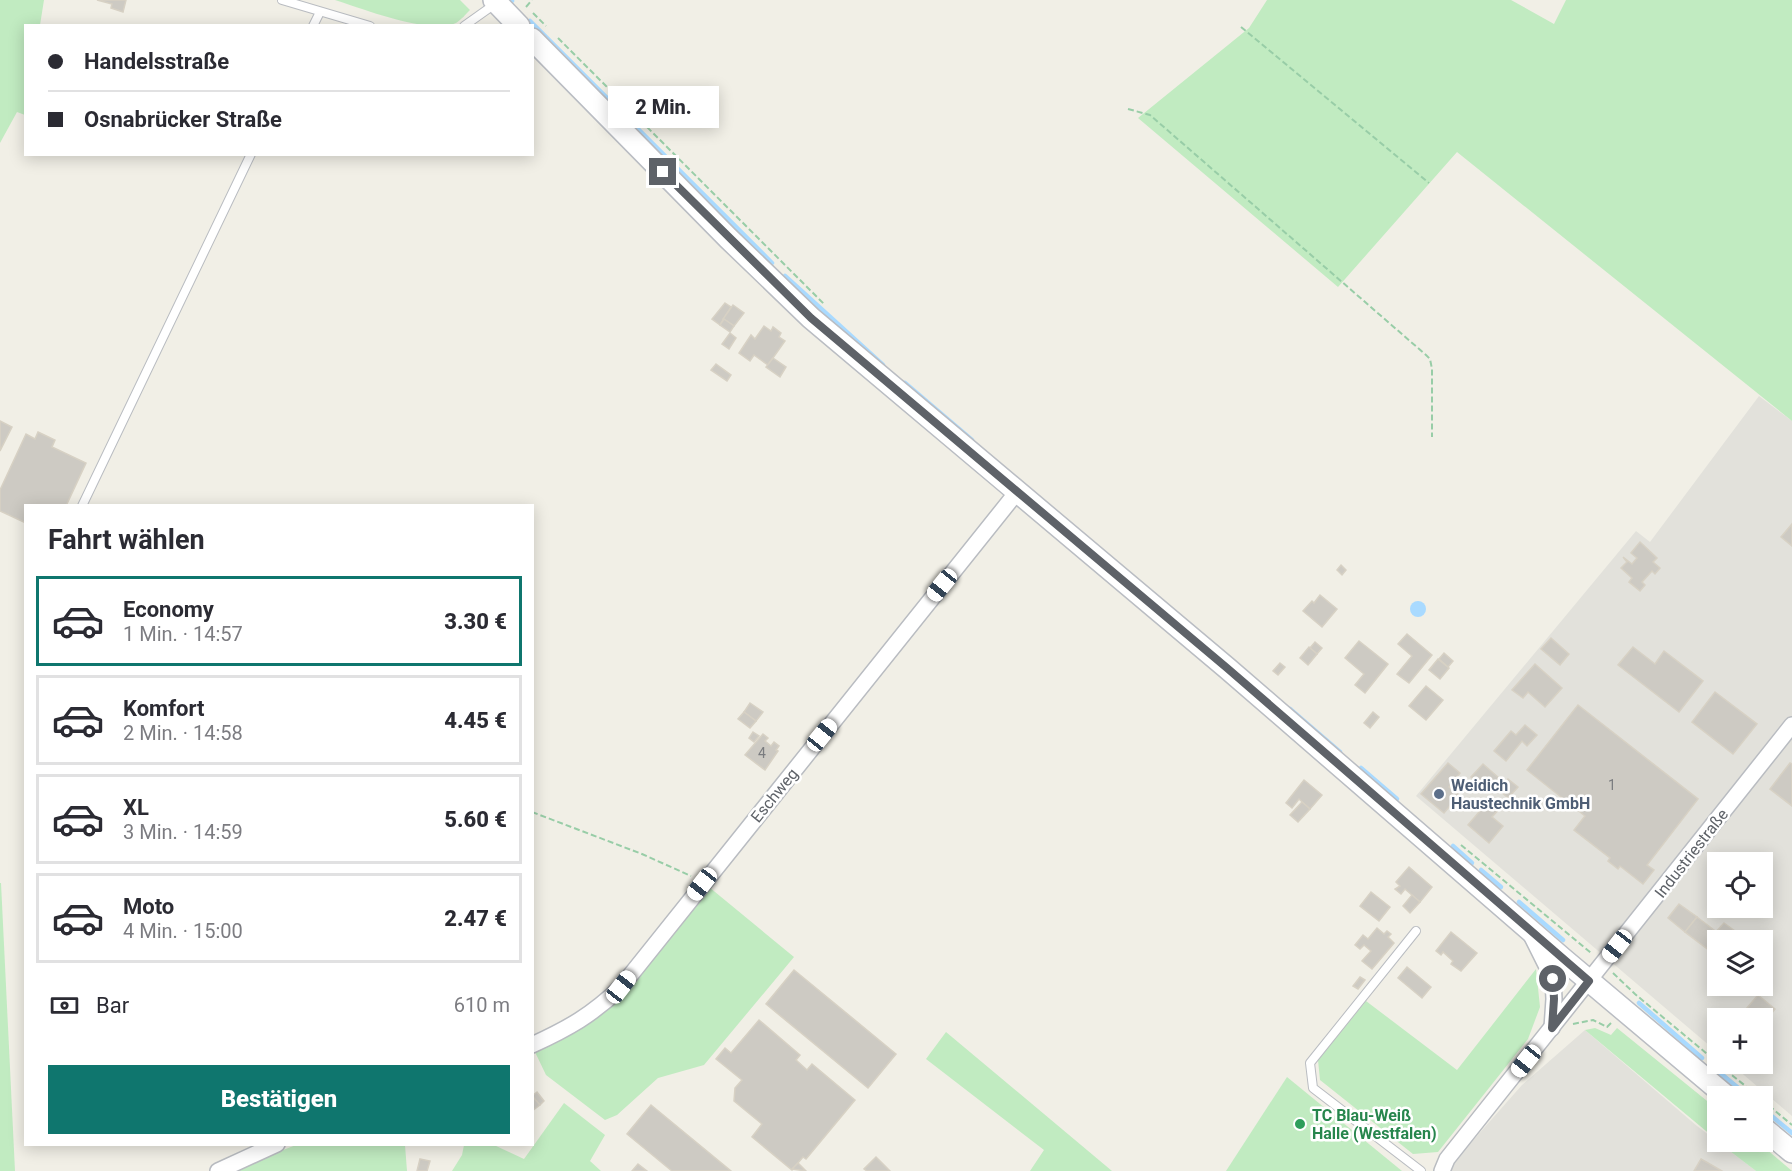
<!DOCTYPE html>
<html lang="de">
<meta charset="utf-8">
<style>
body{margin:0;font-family:Roboto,sans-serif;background:#f7f7f7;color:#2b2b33;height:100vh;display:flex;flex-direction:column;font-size:22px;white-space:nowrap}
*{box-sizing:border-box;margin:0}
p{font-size:20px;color:#7c7c81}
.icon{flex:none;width:33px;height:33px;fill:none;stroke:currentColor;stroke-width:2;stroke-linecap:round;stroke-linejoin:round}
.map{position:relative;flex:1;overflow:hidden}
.panel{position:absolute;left:24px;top:504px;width:510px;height:642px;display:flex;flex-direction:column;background:#fff;border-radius:0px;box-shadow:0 3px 15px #0003}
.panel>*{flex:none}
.hud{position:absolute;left:24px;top:24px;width:510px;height:132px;border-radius:0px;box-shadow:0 3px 15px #0003;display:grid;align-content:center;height:132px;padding:0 24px;background:#fff}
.controls{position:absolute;left:1707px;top:852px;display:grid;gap:12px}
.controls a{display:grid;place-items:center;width:66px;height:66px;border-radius:0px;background:#fff;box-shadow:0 3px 15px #0003;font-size:30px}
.end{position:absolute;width:27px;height:27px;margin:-14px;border:8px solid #5e6268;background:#fff;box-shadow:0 0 0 3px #fff}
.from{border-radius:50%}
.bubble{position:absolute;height:42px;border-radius:0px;background:#fff;box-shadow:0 3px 15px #0003;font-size:20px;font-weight:800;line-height:42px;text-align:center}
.car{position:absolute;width:18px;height:36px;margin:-18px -9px;border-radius:8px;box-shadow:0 0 4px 2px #0007;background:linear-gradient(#fff 24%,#345 0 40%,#fff 0 76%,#345 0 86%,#fff 0)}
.hud b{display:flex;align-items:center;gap:21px;height:57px;font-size:22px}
.hud b+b{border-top:2px solid #e1e1e2}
.hud i{width:15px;height:15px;background:#2b2b33}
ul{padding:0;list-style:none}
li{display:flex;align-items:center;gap:18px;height:90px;margin:0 12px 9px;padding:0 12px;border:3px solid #e1e1e2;border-radius:0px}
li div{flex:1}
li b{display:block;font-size:22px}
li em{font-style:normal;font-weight:800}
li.selected{border-color:#0f766e}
li>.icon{width:54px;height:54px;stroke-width:1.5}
h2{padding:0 24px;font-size:27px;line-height:72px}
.pay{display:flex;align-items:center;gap:15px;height:66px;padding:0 24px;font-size:22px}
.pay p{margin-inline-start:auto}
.action{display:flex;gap:12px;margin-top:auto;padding:12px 24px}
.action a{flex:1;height:69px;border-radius:0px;background:#0f766e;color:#fff;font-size:24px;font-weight:800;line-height:69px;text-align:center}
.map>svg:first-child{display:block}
</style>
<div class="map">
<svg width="1792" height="1171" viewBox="0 0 1792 1171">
<rect width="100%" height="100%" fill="#f1efe6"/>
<g fill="#e2e1db" fill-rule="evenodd">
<path d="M1759,396L1792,421V1116L1731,1064H1762V1018H1718L1717,1052L1416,796L1636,531L1650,542ZM1718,862H1762V908H1718ZM1718,940H1762V986H1718Z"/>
<polygon points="1585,1030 1697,1126 1756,1171 1446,1171 1522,1085"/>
</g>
<g fill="#c1ebc1">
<polygon points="0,0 44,0 40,25 26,26 25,115 17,112 0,143"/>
<path d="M335,0H460L470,10C466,14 461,20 456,23C428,35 364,9 335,0Z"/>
<polygon points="1267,0 1511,0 1554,24 1566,0 1792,0 1792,421 1457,152 1338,287 1138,118 1249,28"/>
<polygon points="0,883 1,883 15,1171 0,1171"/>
<polygon points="709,887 794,957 704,1065 658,1078 617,1115 605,1120 546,1075 535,1052 571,1034"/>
<polygon points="1536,969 1540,1007 1528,1039 1438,1152 1413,1154 1320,1080 1318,1060 1366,1001 1457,1070"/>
<polygon points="1595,1028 1611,1035 1617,1028 1717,1109 1718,1141 1585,1030"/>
<polygon points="946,1032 1112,1171 1030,1171 1044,1150 926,1059"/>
<polygon points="1287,1077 1402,1171 1226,1171"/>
<polygon points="564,1103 605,1135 590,1161 601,1171 452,1171 462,1155 464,1145 494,1145 524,1159"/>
<polygon points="1718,1142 1758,1142 1792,1171 1756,1171"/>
<polygon points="296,1145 405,1145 407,1171 229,1171"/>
</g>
<circle fill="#a9daff" cx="1418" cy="609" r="8"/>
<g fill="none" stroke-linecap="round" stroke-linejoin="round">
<g stroke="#a9daff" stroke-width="4.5">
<polyline points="511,0 512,1"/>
<polyline points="530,21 772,263"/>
<polyline points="785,276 883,365"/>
<polyline points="905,383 972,440"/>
<polyline points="1290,709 1340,752"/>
<polyline points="1361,768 1397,799"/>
<polyline points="1453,846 1472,863"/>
<polyline points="1481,870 1501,887"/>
<polyline points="1519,902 1563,940"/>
<polyline points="1639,1003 1702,1058"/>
<polyline points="1719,1072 1748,1096"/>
<polyline points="1762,1108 1792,1133"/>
</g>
</g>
<g fill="#cdcac3" stroke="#d7d1c4" stroke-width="1.5">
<polygon points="97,0 126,0 123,12 111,8 112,4"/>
<polygon points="725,303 731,307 720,325 712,319"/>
<polygon points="733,305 744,313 734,326 723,319"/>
<polygon points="724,319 734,326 730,332 720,325"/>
<polygon points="764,326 771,331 773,327 781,333 779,337 785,341 768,365 754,355 750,361 739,353 751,335 755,339"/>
<polygon points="730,333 736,338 729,349 722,344"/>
<polygon points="773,358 786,367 780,377 766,367"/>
<polygon points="716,364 731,375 727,381 711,370"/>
<polygon points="0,421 12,427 0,451"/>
<polygon points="38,432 55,440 52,447 86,463 66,506 26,506 26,523 0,511 0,490 26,434 35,439"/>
<polygon points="1792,524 1792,546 1781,537"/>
<polygon points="1640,542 1657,558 1653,562 1660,568 1655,574 1652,571 1642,582 1645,585 1640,591 1629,582 1632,578 1621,568 1627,562 1623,557 1632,564 1637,558 1631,553"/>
<polygon points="1341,565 1346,570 1342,575 1337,570"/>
<polygon points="1320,595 1337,609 1322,627 1303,611 1312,601 1314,603"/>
<polygon points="1407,634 1432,655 1409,683 1397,674 1412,656 1398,644"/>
<polygon points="1551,638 1569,654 1560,665 1541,649"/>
<polygon points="1359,641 1388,664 1365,693 1355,685 1364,674 1345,658"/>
<polygon points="1315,642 1322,648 1317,654 1310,648"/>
<polygon points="1309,647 1317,654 1308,665 1300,658"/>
<polygon points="1633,647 1655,664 1664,651 1703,681 1679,712 1618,665"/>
<polygon points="1444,653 1453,661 1448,667 1439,659"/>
<polygon points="1438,659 1449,668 1440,679 1429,670"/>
<polygon points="1280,663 1285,667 1278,675 1273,671"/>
<polygon points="1535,664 1562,688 1545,707 1528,692 1523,698 1512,690"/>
<polygon points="1426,686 1443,700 1426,720 1409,706"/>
<polygon points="1715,692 1757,724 1733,754 1692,722"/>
<polygon points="750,703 763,712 756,721 744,712"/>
<polygon points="1578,705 1698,799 1647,865 1654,870 1643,884 1620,866 1618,869 1608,861 1610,858 1574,830 1585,816 1527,770"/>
<polygon points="744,712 756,721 750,728 738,719"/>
<polygon points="1373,712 1379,717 1370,728 1364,723"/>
<polygon points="1525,725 1537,735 1527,746 1522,741 1506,761 1494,751 1511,731 1516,735"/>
<polygon points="753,732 759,736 754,742 749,738"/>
<polygon points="763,734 768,738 765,741 771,746 774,742 779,746 776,750 778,751 765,770 745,755"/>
<polygon points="1448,763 1460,773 1449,787 1459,795 1444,813 1421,794"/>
<polygon points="1790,763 1792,764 1792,806 1770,789"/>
<polygon points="1483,764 1499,778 1488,792 1471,777"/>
<polygon points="1508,779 1518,787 1508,798 1499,790"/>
<polygon points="1304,780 1322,795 1310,809 1299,799 1292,808 1286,803"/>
<polygon points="1491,798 1501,807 1492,817 1503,826 1489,843 1468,825"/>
<polygon points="1302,802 1310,809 1298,822 1290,815"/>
<polygon points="1409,867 1432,887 1420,902 1405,889 1401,894 1395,889 1400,886 1396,882"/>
<polygon points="1371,892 1390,907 1379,921 1360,906"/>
<polygon points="1412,895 1420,902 1410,913 1403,906"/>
<polygon points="1679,904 1697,917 1685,932 1668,918"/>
<polygon points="1697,917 1727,940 1718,940 1718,957 1685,932"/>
<polygon points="1724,923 1746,939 1745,940 1727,940 1716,932"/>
<polygon points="1377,928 1384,934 1387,931 1391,934 1388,937 1394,943 1372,969 1362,961 1371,951 1364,945 1360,949 1355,945 1363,935 1368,939"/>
<polygon points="1451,932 1477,953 1461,971 1451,964 1453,961 1443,952 1441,955 1436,951"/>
<polygon points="1407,967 1431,987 1422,998 1398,978"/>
<polygon points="794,970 896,1054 868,1088 766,1004"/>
<polygon points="1360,977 1365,980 1358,989 1353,986"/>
<polygon points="1758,995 1775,1009 1762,1024 1762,1018 1745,1018 1741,1015"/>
<polygon points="759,1020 800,1055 796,1060 807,1070 812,1064 855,1100 806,1159 803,1157 792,1170 752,1137 762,1124 734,1101 735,1088 742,1080 716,1059 725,1048 731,1053"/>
<polygon points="537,1092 544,1101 540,1105 532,1096"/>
<polygon points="532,1096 540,1105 532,1111"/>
<polygon points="651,1105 731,1171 672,1171 627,1134"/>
<polygon points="876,1157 890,1171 867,1171 864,1169"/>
<polygon points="420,1159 430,1161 427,1171 417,1171"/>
<polygon points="1701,1159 1722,1171 1694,1171"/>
<polygon points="798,1163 806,1171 792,1169"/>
<polygon points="638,1164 647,1171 632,1171"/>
</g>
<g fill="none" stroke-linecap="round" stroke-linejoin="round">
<g stroke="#b9bcc1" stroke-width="10">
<g id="lane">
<polyline points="282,0 370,26"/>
<polyline points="313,26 320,12"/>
<polyline points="464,26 495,4"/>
<polyline points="82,506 251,154"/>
<polyline points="1416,931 1310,1063 1313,1088 1421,1171"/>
</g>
</g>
<g stroke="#b9bcc1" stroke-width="18">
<g id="street">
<polyline points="1532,937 1553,979 1554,999 1552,1028"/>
<path d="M532,1045C569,1028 592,1015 621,987L1017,492"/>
<polyline points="218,1171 277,1144"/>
<polyline points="1442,1171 1447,1159 1792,725"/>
</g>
</g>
<g stroke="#babdc3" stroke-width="24">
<g id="secondary">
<polyline points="494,0 519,26"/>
<polyline points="532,39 728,238 811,318 1227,668 1562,958 1726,1096"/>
<polyline points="1762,1127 1792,1152"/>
</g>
</g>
<g stroke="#98cda7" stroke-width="2" stroke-dasharray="6 3" stroke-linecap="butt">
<polyline points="526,7 532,0"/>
<polyline points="533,13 546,26"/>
<polyline points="1241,27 1429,183"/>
<polyline points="558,38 824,304"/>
<polyline points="1128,109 1150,115 1426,355 1430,359 1432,369 1432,437"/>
<polyline points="532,812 642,854 691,876"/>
<polyline points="1461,845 1591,953"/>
<polyline points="1613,973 1635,994 1718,1063"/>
<polyline points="1573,1024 1593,1020 1607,1027 1611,1023"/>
<polyline points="1718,1064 1758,1096"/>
<polyline points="1762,1100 1792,1125"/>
</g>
<use href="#lane" stroke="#fff" stroke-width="8"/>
<use href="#street" stroke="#fff" stroke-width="15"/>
<use href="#secondary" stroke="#fff" stroke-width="21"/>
</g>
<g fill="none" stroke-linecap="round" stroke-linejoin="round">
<polyline stroke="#5e6268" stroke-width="8" points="663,172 811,318 1227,668 1589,981 1552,1028 1554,999 1553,979"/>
</g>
<circle fill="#5c6f8a" stroke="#fff" stroke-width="2" cx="1439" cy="794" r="6"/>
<circle fill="#2e9e5b" stroke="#fff" stroke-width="2" cx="1300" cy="1124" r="6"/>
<g text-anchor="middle" stroke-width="5" stroke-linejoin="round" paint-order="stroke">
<g font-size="14" fill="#7a7c7f">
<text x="762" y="758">4</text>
<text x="1612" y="790">1</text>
</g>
<g font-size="16" font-weight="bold" fill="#4e5e75" stroke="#fff" text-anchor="start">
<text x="1451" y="791">Weidich<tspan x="1451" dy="18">Haustechnik GmbH</tspan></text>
</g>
<g font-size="16" fill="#5e6268" stroke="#fff">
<text transform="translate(774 795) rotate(-51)" y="6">Eschweg</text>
<text transform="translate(1691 853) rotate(-52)" y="6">Industriestraße</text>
</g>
<g font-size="16" font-weight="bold" fill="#27864d" stroke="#fff" text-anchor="start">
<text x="1312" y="1121">TC Blau-Weiß<tspan x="1312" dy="18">Halle (Westfalen)</tspan></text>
</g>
</g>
</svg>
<div class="controls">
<a><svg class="icon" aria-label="locate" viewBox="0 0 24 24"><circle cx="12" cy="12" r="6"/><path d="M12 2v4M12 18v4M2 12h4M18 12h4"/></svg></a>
<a><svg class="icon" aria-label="layers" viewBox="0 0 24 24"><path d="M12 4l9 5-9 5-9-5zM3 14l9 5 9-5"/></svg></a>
<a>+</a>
<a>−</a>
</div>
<i class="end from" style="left:1553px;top:979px"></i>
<i class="end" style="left:663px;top:172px"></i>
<div class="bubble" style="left:608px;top:86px;width:111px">2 Min.</div>
<i class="car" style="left:942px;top:585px;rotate:219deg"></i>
<i class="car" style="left:822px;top:735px;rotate:39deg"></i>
<i class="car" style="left:702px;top:884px;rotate:218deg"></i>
<i class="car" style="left:1617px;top:946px;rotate:218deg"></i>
<i class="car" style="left:621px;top:987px;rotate:38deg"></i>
<i class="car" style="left:1526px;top:1061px;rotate:219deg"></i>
<div class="hud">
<b><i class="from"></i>Handelsstraße</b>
<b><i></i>Osnabrücker Straße</b>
</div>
<section class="panel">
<h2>Fahrt wählen</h2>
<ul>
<li class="selected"><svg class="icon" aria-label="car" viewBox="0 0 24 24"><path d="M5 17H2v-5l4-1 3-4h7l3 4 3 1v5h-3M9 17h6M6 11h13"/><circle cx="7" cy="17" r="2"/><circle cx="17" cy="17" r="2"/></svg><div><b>Economy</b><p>1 Min. · 14:57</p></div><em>3.30 €</em></li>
<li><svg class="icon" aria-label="car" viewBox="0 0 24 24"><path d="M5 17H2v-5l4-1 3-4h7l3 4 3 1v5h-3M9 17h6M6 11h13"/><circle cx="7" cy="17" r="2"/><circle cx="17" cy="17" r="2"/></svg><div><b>Komfort</b><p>2 Min. · 14:58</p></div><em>4.45 €</em></li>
<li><svg class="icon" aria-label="car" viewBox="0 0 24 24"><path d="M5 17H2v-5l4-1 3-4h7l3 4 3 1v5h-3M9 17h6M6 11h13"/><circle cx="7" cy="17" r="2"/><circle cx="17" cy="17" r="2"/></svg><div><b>XL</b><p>3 Min. · 14:59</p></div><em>5.60 €</em></li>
<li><svg class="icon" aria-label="car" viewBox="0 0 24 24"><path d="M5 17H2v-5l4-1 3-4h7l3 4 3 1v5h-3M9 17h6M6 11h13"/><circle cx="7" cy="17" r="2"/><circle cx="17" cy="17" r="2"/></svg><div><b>Moto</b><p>4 Min. · 15:00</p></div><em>2.47 €</em></li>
</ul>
<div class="pay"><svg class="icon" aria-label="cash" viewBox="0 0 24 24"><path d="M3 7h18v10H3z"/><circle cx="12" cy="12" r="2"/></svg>Bar<p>610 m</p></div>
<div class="action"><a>Bestätigen</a></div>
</section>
</div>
